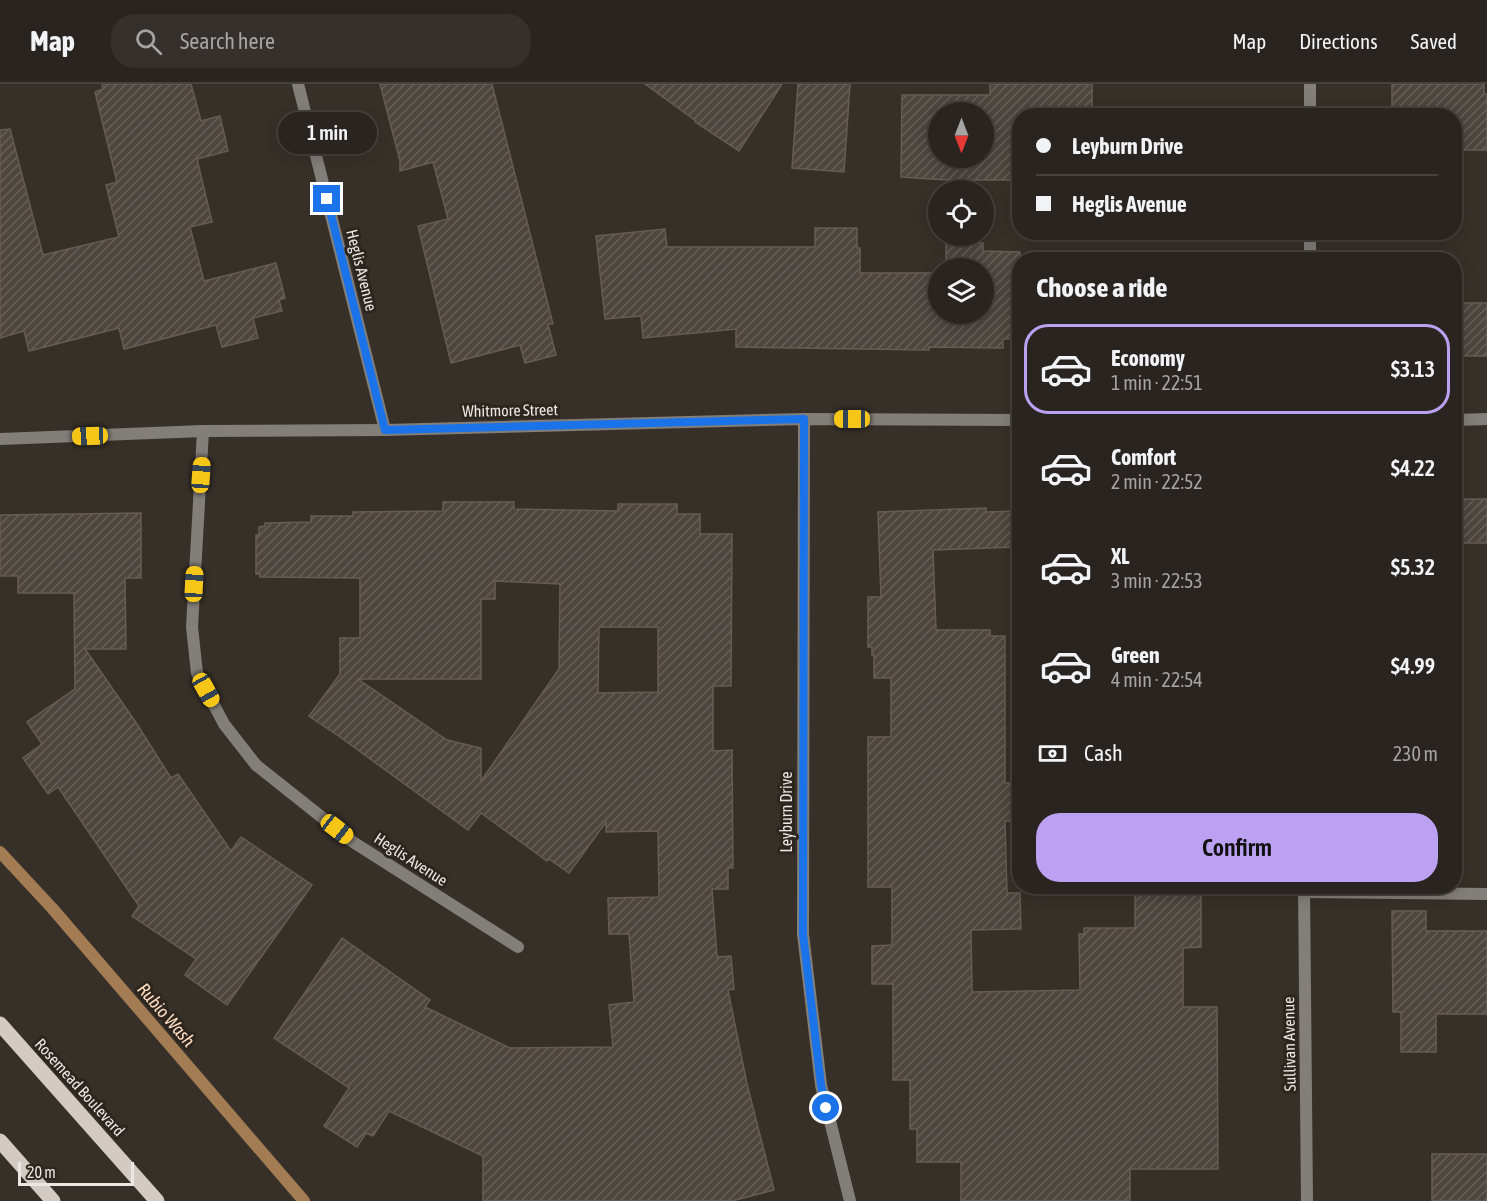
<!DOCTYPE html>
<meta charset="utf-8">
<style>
body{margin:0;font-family:"Asap Condensed",sans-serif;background:#35302c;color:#f1f3f6;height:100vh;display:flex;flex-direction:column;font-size:22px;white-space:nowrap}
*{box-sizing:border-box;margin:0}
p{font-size:20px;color:#a5a4a4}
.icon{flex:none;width:33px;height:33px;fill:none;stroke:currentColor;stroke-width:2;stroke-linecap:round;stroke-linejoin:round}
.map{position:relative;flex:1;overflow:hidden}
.drawer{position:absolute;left:1012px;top:168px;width:450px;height:642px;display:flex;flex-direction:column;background:#29241f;border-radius:24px;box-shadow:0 3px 15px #0003,0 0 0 2px #45413d}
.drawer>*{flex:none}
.guide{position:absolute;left:1012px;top:24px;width:450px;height:132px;border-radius:24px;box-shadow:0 3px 15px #0003,0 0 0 2px #45413d;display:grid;align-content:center;height:132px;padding:0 24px;background:#29241f}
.needle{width:39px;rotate:180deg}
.controls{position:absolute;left:928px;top:18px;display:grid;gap:12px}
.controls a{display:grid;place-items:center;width:66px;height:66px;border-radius:50%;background:#29241f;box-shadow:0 3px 15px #0003,0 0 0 2px #45413d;font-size:30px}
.scale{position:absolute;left:18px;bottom:15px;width:116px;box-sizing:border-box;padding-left:6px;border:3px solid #ece6e2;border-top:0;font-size:16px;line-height:21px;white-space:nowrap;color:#ece6e2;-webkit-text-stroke:4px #2d261f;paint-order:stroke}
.end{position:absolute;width:27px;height:27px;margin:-14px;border:8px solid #1a73e8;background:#fff;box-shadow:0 0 0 3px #fff}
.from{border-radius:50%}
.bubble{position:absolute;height:42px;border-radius:21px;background:#29241f;box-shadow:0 3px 15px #0003,0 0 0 2px #45413d;font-size:20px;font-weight:600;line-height:42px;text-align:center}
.car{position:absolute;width:18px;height:36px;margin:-18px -9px;border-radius:8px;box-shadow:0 0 4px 2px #0007;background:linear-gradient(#f5c518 24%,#345 0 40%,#f5c518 0 76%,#345 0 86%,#f5c518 0)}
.guide b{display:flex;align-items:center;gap:21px;height:57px;font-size:22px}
.guide b+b{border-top:2px solid #45413d}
.guide i{width:15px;height:15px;background:#f1f3f6}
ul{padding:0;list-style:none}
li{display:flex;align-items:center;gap:18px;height:90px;margin:0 12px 9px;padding:0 12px;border:3px solid transparent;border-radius:24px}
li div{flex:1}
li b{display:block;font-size:22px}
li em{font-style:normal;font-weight:600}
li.on{border-color:#bca0f2}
li>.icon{width:54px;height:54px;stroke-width:1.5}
h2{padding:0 24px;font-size:27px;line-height:72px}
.pay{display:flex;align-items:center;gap:15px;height:66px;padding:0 24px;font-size:22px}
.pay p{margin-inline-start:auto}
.cta{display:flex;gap:12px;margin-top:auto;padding:12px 24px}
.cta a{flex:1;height:69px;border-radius:24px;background:#bca0f2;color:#111;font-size:24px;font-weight:600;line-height:69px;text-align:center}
header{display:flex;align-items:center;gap:36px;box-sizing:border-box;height:84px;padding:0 30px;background:#29241f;border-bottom:2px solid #45413d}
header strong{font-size:28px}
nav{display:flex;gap:33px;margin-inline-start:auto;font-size:21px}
.search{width:420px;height:54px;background:#35302c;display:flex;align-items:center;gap:15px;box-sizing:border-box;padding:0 21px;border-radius:24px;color:#a5a4a4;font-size:22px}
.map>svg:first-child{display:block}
</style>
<header>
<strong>Map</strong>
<div class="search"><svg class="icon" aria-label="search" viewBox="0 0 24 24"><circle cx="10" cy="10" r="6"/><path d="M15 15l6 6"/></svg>Search here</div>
<nav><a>Map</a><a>Directions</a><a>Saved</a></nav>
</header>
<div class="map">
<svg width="1487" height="1117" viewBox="0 0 1487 1117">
<defs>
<pattern id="building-hatch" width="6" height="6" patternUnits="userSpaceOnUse" patternTransform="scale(1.5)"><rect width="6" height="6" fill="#4d453e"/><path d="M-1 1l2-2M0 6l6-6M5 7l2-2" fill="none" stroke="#67605a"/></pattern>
</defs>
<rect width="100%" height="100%" fill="#373029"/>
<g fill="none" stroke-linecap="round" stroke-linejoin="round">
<polyline stroke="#a47c54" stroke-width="12" points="0,768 52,824 304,1117"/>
</g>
<g fill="url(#building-hatch)" stroke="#655c55" stroke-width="1.5" fill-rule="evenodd">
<polygon points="102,0 191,0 201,37 220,32 228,67 197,75 212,138 190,143 204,197 276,179 285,214 279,216 282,227 253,234 258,254 222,263 216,241 124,265 119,244 29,267 24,247 0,254 0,46 10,45 43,171 119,153 106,101 117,98 95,8 103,5"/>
<polygon points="380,0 492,0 553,240 548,240 556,271 525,279 520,261 451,279 418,142 448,135 433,78 400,87 400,77"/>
<polygon points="645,0 782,0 739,67 695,38 696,37"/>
<polygon points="798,0 850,0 844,88 792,84"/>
<path d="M990,0H1092V32H1020L1019,96H948L901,93L902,11H990ZM939,28H984V74H939Z"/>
<polygon points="1392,0 1484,0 1484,10 1487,10 1487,66 1455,66 1455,32 1392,30"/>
<polygon points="815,144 857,144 857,164 860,164 860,189 939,189 939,230 984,230 984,184 941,184 941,180 946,180 946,158 983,159 983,167 1020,168 1020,255 1003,255 1003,264 929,263 929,266 736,263 736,245 643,254 641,232 605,235 596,152 665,145 667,163 815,163"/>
<rect x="1455" y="219" width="32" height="53"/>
<rect x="1455" y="415" width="32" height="44"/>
<path d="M443,418H514V425L618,427V420H677V430H700V450H732L731,602H713V667L732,666L733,784H728V805H712L717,873L731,872L734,905L728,906L747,1000L774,1106L732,1117H483V1072L389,1027L373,1052L366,1049L357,1063L324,1042L349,1004L274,954L342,854L430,916L425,923L510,964L613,963L609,921L634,918L629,850H609L608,814L659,813L658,747L606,748V738L569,789L549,775L547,777L481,729L468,746L340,653L309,632L340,590V554H360V494L260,493V490H256V451H259V443L265,442V439L311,438V432H353V428L443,427ZM495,497L560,500L559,585L481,697V664L447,656L358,595H481V515H495ZM599,543H658V608L598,609Z"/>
<polygon points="986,424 986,428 1020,427 1020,463 933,466 936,546 990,546 990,552 1005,552 1005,699 1020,699 1020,737 1005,737 1007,809 1020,809 1021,845 971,846 972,908 1080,906 1079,850 1084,850 1084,844 1135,844 1135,802 1198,802 1198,809 1201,809 1201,863 1183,864 1183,923 1217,923 1218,1085 1130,1085 1130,1117 961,1117 961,1078 917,1078 917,1045 910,1045 910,996 893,996 893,900 872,900 872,862 892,861 892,803 868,803 868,653 891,653 891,594 874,594 874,571 872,571 872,563 868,563 868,513 881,513 878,428"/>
<polygon points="141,429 141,494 125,494 126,565 85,565 137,640 171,694 178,690 231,767 241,753 312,801 227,921 185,891 196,875 132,832 139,822 58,703 48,710 23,674 42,660 27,638 75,605 74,509 18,509 18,492 0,492 0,431"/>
<polygon points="1392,827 1426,827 1426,847 1487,847 1487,930 1436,930 1436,968 1401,968 1401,928 1393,928"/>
<rect x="1432" y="1070" width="55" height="47"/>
</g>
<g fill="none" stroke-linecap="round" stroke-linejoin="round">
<polyline stroke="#827e7a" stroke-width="12" points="1304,808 1487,810"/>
<g stroke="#827e7a" stroke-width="12">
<polyline points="298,0 385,346"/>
<polyline points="1310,0 1310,32"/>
<polyline points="1310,148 1310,176"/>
<polyline points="804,335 803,850 821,1001 850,1117"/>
<polyline points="1455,336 1487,335"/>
<polyline points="203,347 192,543 197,589 224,640 256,681 353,758 518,863"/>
<polyline points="0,355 203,347 385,346 804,335 1020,336"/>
<polyline points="1304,802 1307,1117"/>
</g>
<g stroke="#d3cac3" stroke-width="15">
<polyline points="0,940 157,1117"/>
<polyline points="0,1057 53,1117"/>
</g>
</g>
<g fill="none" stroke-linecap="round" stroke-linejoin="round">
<polyline stroke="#1a73e8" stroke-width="8" points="327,115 385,346 804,335 803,850 821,1001 826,1024"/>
</g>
<g text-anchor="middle" stroke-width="6" stroke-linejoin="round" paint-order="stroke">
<g font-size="16" fill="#ece6e2" stroke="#2d261f">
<text transform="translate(362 186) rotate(76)" y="6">Heglis Avenue</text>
<text transform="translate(510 326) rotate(-1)" y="6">Whitmore Street</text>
<text transform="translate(786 728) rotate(-90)" y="6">Leyburn Drive</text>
<text transform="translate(411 775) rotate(33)" y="6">Heglis Avenue</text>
<text transform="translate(1289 960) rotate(-91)" y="6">Sullivan Avenue</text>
<text transform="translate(80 1003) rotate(48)" y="6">Rosemead Boulevard</text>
</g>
<g font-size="18" font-style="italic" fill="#fddcc1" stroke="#2d261f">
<text transform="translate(166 931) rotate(49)" y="6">Rubio Wash</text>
</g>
</g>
</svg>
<div class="controls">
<a><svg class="needle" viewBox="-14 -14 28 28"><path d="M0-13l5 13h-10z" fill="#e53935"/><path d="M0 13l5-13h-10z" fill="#a5a4a4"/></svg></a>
<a><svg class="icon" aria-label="locate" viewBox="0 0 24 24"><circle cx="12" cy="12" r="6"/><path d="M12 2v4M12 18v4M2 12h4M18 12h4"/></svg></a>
<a><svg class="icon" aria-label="layers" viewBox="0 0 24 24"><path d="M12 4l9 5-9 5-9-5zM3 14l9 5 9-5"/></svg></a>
</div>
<div class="scale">20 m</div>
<i class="end from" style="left:826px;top:1024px"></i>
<i class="end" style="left:327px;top:115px"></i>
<div class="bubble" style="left:278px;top:28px;width:99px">1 min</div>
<i class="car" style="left:852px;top:335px;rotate:270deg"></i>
<i class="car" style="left:90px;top:352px;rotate:268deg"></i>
<i class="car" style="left:201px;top:391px;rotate:4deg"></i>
<i class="car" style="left:194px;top:500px;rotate:3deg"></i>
<i class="car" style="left:206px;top:606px;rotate:151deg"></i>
<i class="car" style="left:337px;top:745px;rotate:128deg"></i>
<div class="guide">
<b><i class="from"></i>Leyburn Drive</b>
<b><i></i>Heglis Avenue</b>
</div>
<section class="drawer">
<h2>Choose a ride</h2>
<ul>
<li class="on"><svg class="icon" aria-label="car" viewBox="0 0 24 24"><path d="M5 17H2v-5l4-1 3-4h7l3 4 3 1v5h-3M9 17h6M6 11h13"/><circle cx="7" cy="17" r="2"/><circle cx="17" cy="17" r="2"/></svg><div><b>Economy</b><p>1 min · 22:51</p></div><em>$3.13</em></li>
<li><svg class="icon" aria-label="car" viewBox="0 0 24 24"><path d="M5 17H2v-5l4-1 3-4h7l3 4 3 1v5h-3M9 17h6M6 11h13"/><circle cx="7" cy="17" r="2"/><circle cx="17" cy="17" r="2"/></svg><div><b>Comfort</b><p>2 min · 22:52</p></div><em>$4.22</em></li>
<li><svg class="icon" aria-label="car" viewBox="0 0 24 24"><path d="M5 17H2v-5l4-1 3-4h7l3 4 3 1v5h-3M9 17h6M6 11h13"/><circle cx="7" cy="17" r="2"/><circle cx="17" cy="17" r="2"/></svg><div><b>XL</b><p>3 min · 22:53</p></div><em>$5.32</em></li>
<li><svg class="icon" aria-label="car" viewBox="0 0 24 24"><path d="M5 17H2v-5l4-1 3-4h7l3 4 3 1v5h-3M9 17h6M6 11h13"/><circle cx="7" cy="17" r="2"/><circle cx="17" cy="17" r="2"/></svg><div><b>Green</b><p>4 min · 22:54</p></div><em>$4.99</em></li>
</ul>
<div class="pay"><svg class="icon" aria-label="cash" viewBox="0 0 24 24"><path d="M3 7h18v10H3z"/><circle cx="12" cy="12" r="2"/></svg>Cash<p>230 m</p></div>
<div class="cta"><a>Confirm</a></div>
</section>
</div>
